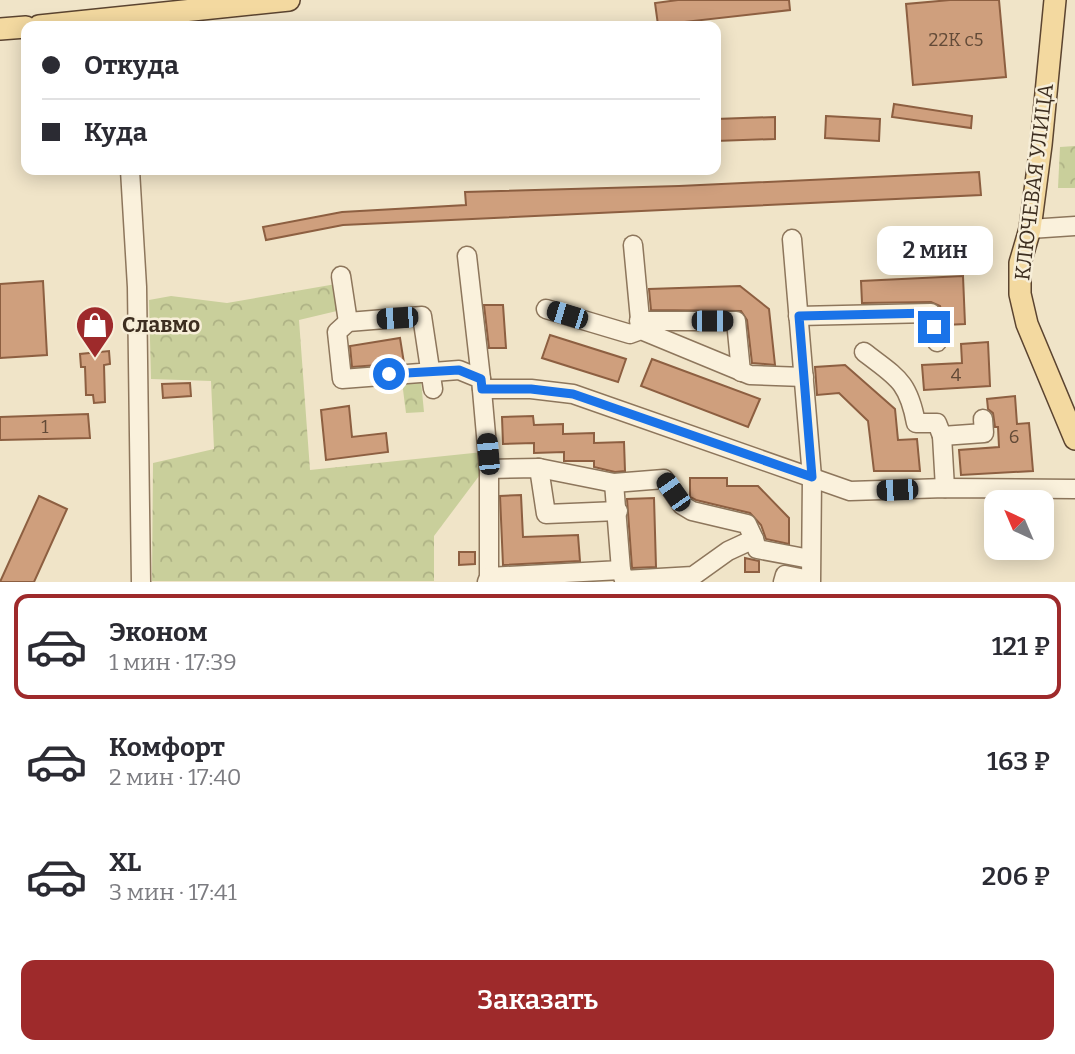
<!DOCTYPE html>
<html lang="ru">
<meta charset="utf-8">
<style>
body{margin:0;font-family:Bitter,serif;background:#f7f7f7;color:#2b2b33;height:100vh;display:flex;flex-direction:column;font-size:26px;white-space:nowrap}
*{box-sizing:border-box;margin:0}
p{font-size:23px;color:#7c7c81}
.icon{flex:none;width:38px;height:38px;fill:none;stroke:currentColor;stroke-width:2;stroke-linecap:round;stroke-linejoin:round}
.map{position:relative;height:582px;overflow:hidden}
.panel{display:flex;flex-direction:column;background:#fff;flex:1}
.panel>*{flex:none}
.banner{position:absolute;left:21px;top:21px;width:700px;height:154px;border-radius:14px;box-shadow:0 4px 18px #0003;display:grid;align-content:center;height:154px;padding:0 21px;background:#fff}
.needle{width:46px;rotate:316deg}
.tools{position:absolute;left:984px;top:490px;display:grid;gap:14px}
.tools a{display:grid;place-items:center;width:70px;height:70px;border-radius:14px;background:#fff;box-shadow:0 4px 18px #0003;font-size:35px}
.end{position:absolute;width:32px;height:32px;margin:-16px;border:9px solid #1a73e8;background:#fff;box-shadow:0 0 0 4px #fff}
.from{border-radius:50%}
.bubble{position:absolute;height:49px;border-radius:14px;background:#fff;box-shadow:0 4px 18px #0003;font-size:23px;font-weight:600;line-height:49px;text-align:center}
.car{position:absolute;width:21px;height:42px;margin:-21px -10px;border-radius:9px;box-shadow:0 0 5px 2px #0007;background:linear-gradient(#222 24%,#8ab4d8 0 40%,#222 0 76%,#8ab4d8 0 86%,#222 0)}
.banner b{display:flex;align-items:center;gap:24px;height:66px;font-size:26px}
.banner b+b{border-top:2px solid #e1e1e2}
.banner i{width:18px;height:18px;background:#2b2b33}
ul{padding:12px 0 0;list-style:none}
li{display:flex;align-items:center;gap:21px;height:105px;margin:0 14px 10px;padding:0 7px;border:4px solid transparent;border-radius:14px}
li div{flex:1}
li b{display:block;font-size:26px}
li em{font-style:normal;font-weight:600}
li.on{border-color:#9e2a2b}
li>.icon{width:63px;height:63px;stroke-width:1.5}
.cta{display:flex;gap:14px;margin-top:auto;padding:14px 21px}
.cta a{flex:1;height:80px;border-radius:14px;background:#9e2a2b;color:#fff;font-size:28px;font-weight:600;line-height:80px;text-align:center}
.map>svg:first-child{display:block}
</style>
<div class="map">
<svg width="1075" height="582" viewBox="0 0 1075 582">
<defs>
<pattern id="park-crowns" width="20" height="18" patternUnits="userSpaceOnUse" patternTransform="scale(1.75)"><rect width="20" height="18" fill="#c9cf9b"/><path d="M2 6a3 3 0 1 1 6 0M12 15a3 3 0 1 1 6 0" fill="none" stroke="#aeb285"/></pattern>
</defs>
<rect width="100%" height="100%" fill="#f0e4c8"/>
<g fill="url(#park-crowns)">
<polygon points="1075,146 1075,188 1058,188 1060,147"/>
<polygon points="336,284 341,310 299,320 310,470 483,452 485,468 434,536 434,581 152,581 153,463 214,449 211,381 151,379 149,300 171,296 227,303"/>
<polygon points="421,381 424,412 406,413 402,382"/>
</g>
<g fill="#cf9f7d" stroke="#8d5f41" stroke-width="2">
<polygon points="678,0 789,0 790,10 658,25 655,3"/>
<polygon points="950,0 999,0 1006,77 913,85 906,4"/>
<polygon points="894,104 972,116 971,128 892,117"/>
<polygon points="826,116 880,119 879,141 825,138"/>
<polygon points="775,117 775,139 716,141 716,119"/>
<polygon points="979,172 981,195 343,225 266,240 263,227 342,212 466,205 465,192 679,186"/>
<polygon points="963,276 965,324 945,325 940,306 931,302 862,303 861,281"/>
<polygon points="43,281 47,355 0,358 0,284"/>
<polygon points="740,286 769,309 775,365 752,363 747,320 741,311 651,310 649,289"/>
<polygon points="484,305 503,305 506,348 489,348"/>
<polygon points="550,335 626,359 618,382 542,358"/>
<polygon points="400,338 404,363 352,367 350,346"/>
<polygon points="988,342 990,386 924,390 922,365 962,363 961,344"/>
<polygon points="109,351 110,364 104,365 105,402 94,403 93,395 86,395 85,367 81,367 80,354"/>
<polygon points="652,359 760,399 748,427 641,386"/>
<polygon points="845,365 895,409 898,440 917,439 920,471 874,471 868,421 839,393 817,395 815,367"/>
<polygon points="190,383 191,396 163,398 162,384"/>
<polygon points="1015,396 1017,424 1029,423 1033,471 961,475 959,450 999,447 998,427 995,427 993,413 988,409 987,399"/>
<polygon points="349,406 352,437 386,433 388,452 326,460 321,410"/>
<polygon points="88,414 90,438 0,440 0,417"/>
<polygon points="533,416 534,425 563,424 563,434 594,433 594,443 624,442 625,471 615,472 594,467 594,461 564,461 564,452 534,453 534,443 503,444 502,417"/>
<polygon points="690,478 727,478 727,486 758,486 789,518 789,544 766,539 761,525 750,513 696,500 690,497"/>
<polygon points="521,495 523,537 578,535 580,561 503,565 500,496"/>
<polygon points="39,496 67,509 34,582 0,582"/>
<polygon points="654,498 656,567 632,568 627,499"/>
<polygon points="459,552 475,552 475,564 459,565"/>
<polygon points="745,558 759,561 759,572 745,572"/>
</g>
<g fill="none" stroke-linecap="round" stroke-linejoin="round">
<g stroke="#8d765c" stroke-width="21">
<g id="minor">
<polyline points="130,170 137,287 141,582"/>
<polyline points="1030,229 1075,226"/>
<polyline points="792,239 812,477 811,582"/>
<polyline points="633,245 641,330"/>
<polyline points="467,256 481,379"/>
<polyline points="341,276 348,322"/>
<polyline points="546,309 630,334 641,330 750,375 804,377"/>
<polyline points="798,316 931,313 937,342"/>
<polyline points="639,321 736,321 741,372"/>
<path d="M864,352C896,377 908,380 916,423H937L942,436L984,433L983,419"/>
<polyline points="433,389 422,316 348,322 337,332 342,379 459,370 481,379 489,469 489,577 487,582"/>
<polyline points="482,389 531,389 573,394 850,491 945,488 1075,489"/>
<polyline points="942,436 945,488"/>
<polyline points="539,468 546,514 618,511"/>
<polyline points="489,469 539,468 614,483 664,479 682,505 692,511 747,524 754,539"/>
<polyline points="621,570 624,580 693,576 728,551 754,539 757,549 810,559"/>
<polyline points="489,577 621,570 614,483"/>
<polyline points="783,582 785,575 810,580"/>
</g>
</g>
<g stroke="#5b4430" stroke-width="24">
<g id="major">
<polyline points="1055,0 1041,145 1030,229 1020,263 1020,294 1027,324 1075,439"/>
<polyline points="39,26 289,0"/>
<polyline points="0,29 26,27"/>
</g>
</g>
<use href="#minor" stroke="#faf1dc" stroke-width="18"/>
<use href="#major" stroke="#f3d9a0" stroke-width="21"/>
</g>
<g fill="none" stroke-linecap="round" stroke-linejoin="round">
<polyline stroke="#1a73e8" stroke-width="9" points="389,374 459,370 481,379 482,389 531,389 573,394 812,477 799,316 931,313 934,327"/>
</g>
<defs>
<g id="shop-pin" transform="scale(2.0125)"><path d="M0 17L-7.5 6A9.5 9.5 0 1 1 7.5 6Z" fill="#9e2a2b" stroke="#f7eed8"/><path d="M-5-2.5h2.3a2.7 3.5 0 0 1 5.4 0H5L5.5 6h-11ZM-1.5-2.5h3a1.5 2.3 0 0 0-3 0Z" fill="#fff"/></g>
</defs>
<g fill-rule="evenodd">
<use href="#shop-pin" x="95" y="325"/>
</g>
<g text-anchor="middle" stroke-width="5" stroke-linejoin="round" paint-order="stroke">
<g font-size="18" fill="#624a37">
<text x="956" y="46">22К с5</text>
<text x="956" y="381">4</text>
<text x="45" y="433">1</text>
<text x="1014" y="443">6</text>
</g>
<g font-size="21" fill="#3d2e20" stroke="#f7eed8">
<text transform="translate(1034 182) rotate(-83)" y="7">КЛЮЧЕВАЯ УЛИЦА</text>
</g>
<g font-size="21" font-weight="bold" fill="#3d2e20" stroke="#f7eed8" text-anchor="start">
<text x="122" y="332">Славмо</text>
</g>
</g>
</svg>
<div class="tools">
<a><svg class="needle" viewBox="-14 -14 28 28"><path d="M0-13l5 13h-10z" fill="#e53935"/><path d="M0 13l5-13h-10z" fill="#7c7c81"/></svg></a>
</div>
<i class="end from" style="left:389px;top:374px"></i>
<i class="end" style="left:934px;top:327px"></i>
<div class="bubble" style="left:877px;top:226px;width:116px">2 мин</div>
<i class="car" style="left:567px;top:315px;rotate:287deg"></i>
<i class="car" style="left:397px;top:318px;rotate:266deg"></i>
<i class="car" style="left:712px;top:321px;rotate:90deg"></i>
<i class="car" style="left:488px;top:454px;rotate:355deg"></i>
<i class="car" style="left:897px;top:490px;rotate:268deg"></i>
<i class="car" style="left:673px;top:492px;rotate:325deg"></i>
<div class="banner">
<b><i class="from"></i>Откуда</b>
<b><i></i>Куда</b>
</div>
</div>
<section class="panel">
<ul>
<li class="on"><svg class="icon" aria-label="car" viewBox="0 0 24 24"><path d="M5 17H2v-5l4-1 3-4h7l3 4 3 1v5h-3M9 17h6M6 11h13"/><circle cx="7" cy="17" r="2"/><circle cx="17" cy="17" r="2"/></svg><div><b>Эконом</b><p>1 мин · 17:39</p></div><em>121 ₽</em></li>
<li><svg class="icon" aria-label="car" viewBox="0 0 24 24"><path d="M5 17H2v-5l4-1 3-4h7l3 4 3 1v5h-3M9 17h6M6 11h13"/><circle cx="7" cy="17" r="2"/><circle cx="17" cy="17" r="2"/></svg><div><b>Комфорт</b><p>2 мин · 17:40</p></div><em>163 ₽</em></li>
<li><svg class="icon" aria-label="car" viewBox="0 0 24 24"><path d="M5 17H2v-5l4-1 3-4h7l3 4 3 1v5h-3M9 17h6M6 11h13"/><circle cx="7" cy="17" r="2"/><circle cx="17" cy="17" r="2"/></svg><div><b>XL</b><p>3 мин · 17:41</p></div><em>206 ₽</em></li>
</ul>
<div class="cta"><a>Заказать</a></div>
</section>
